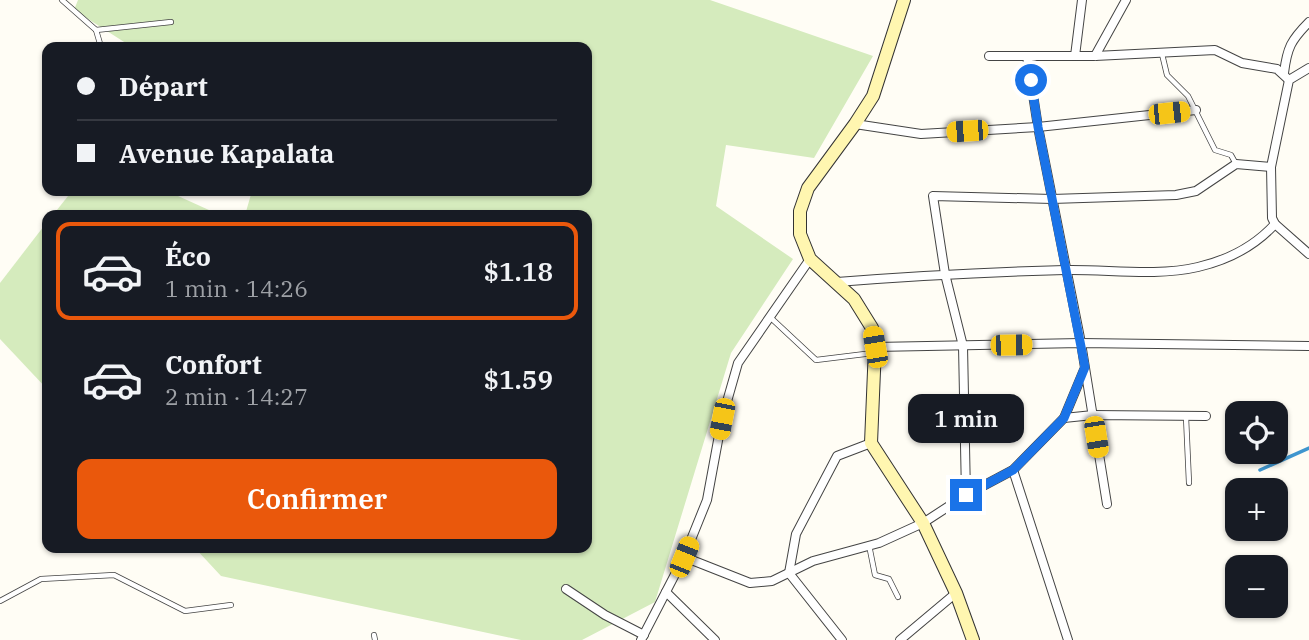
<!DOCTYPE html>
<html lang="fr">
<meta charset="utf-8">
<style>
body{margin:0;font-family:"IBM Plex Serif",serif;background:#20242c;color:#f1f3f6;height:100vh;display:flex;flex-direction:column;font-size:26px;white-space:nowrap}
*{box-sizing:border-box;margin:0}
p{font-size:23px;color:#9ea1a6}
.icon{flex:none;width:38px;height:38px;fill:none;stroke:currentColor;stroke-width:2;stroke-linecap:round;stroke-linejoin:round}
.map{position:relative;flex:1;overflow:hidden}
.panel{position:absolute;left:42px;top:210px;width:550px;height:343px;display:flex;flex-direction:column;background:#171b24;border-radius:14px;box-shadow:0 2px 5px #0004}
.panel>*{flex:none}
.top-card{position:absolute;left:42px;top:42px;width:550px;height:154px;border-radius:14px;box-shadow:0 2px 5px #0004;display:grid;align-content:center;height:154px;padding:0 35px;background:#171b24}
.tools{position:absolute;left:1225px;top:401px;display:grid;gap:14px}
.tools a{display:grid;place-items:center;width:63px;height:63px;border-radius:14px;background:#171b24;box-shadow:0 2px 5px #0004;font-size:35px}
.end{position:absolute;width:32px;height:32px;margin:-16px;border:9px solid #1a73e8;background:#fff;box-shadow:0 0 0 4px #fff}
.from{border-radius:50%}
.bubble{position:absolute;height:49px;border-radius:14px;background:#171b24;box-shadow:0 2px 5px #0004;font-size:23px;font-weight:600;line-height:49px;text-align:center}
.car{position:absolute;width:21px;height:42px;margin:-21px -10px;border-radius:9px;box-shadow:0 0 5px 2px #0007;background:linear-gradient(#f5c518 24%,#345 0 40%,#f5c518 0 76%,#345 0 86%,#f5c518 0)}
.top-card b{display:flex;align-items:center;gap:24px;height:66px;font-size:26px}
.top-card b+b{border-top:2px solid #363941}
.top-card i{width:18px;height:18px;background:#f1f3f6}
ul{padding:12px 0 0;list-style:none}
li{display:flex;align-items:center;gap:21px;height:98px;margin:0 14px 10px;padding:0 21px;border:4px solid transparent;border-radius:14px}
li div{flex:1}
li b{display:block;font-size:26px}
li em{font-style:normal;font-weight:600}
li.current{border-color:#ea580c}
li>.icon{width:63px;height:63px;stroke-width:1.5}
.action{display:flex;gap:14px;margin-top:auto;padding:14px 35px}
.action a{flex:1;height:80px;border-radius:14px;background:#ea580c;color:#fff;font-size:28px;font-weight:600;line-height:80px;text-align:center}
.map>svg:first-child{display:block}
</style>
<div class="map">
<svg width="1309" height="640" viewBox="0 0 1309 640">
<rect width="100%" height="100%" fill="#fffdf5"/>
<g fill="#d5ebbd">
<polygon points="78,0 710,0 873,56 814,158 726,145 716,206 793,259 731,353 655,602 582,640 521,640 221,576 195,548 586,548 586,215 245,215 252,191 586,191 586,47 132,47 74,10"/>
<polygon points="72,191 167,191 220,215 53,215"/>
<polygon points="47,222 47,389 0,339 0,283"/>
</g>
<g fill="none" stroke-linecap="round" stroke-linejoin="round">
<polyline stroke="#3f96cf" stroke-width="3.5" points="1260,470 1309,448"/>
<g stroke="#444" stroke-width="6">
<g id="lane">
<polyline points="62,0 96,30 171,22"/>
<polyline points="96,30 101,47"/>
<polyline points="1162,54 1167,75 1188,96 1215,150 1231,155 1236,164"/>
<polyline points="771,318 816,360 873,353"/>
<polyline points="1186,417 1189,483"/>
<polyline points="869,545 875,575 889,579 898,597"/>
<polyline points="0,601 41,579 114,575 185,611 231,605"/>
<polyline points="374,635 375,640"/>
</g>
</g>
<g stroke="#444" stroke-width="10">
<g id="street">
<polyline points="989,56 1095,56 1215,50 1242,63 1277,69 1289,80"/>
<polyline points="1027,56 1038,127 1081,343 1107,504"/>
<polyline points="1075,56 1082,0"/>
<polyline points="1095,56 1126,0"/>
<polyline points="1309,68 1289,80 1271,167 1272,218 1275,224 1309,254"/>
<path d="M1284,73C1287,48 1291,40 1309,22"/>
<polyline points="855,124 921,134 1038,127 1196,110"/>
<path d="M837,282C913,276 988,272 1065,270C1108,269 1155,277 1198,267C1228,260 1254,247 1275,224"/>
<polyline points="875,347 1081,343 1309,346"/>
<polyline points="1064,418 1093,415 1206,416"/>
<polyline points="1013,470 1068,640"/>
<polyline points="966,495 1013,470 1064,418 1084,370"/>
<polyline points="684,557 750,583 772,581 813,561 879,543 923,523 966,495 963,346 945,274 933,196 1052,199 1176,195 1196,191 1236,164 1271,167"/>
<polyline points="566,589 605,615 644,635"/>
<polyline points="666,592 715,640"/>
<polyline points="641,640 684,557 707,500 722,419 738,363 810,259"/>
<polyline points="842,640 789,573 796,534 837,456 871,443"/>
<polyline points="900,640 956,593"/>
</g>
</g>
<g stroke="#333" stroke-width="14">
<polyline id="secondary" points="904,0 873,96 855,124 808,188 800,211 800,234 810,259 854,299 872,328 875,347 871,443 923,523 956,593 973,640"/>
</g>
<use href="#lane" stroke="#fff" stroke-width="4.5"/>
<use href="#street" stroke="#fff" stroke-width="8"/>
<use href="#secondary" stroke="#fff6b0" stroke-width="12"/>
</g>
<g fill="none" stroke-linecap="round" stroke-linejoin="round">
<polyline stroke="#1a73e8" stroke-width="9" points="966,495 1013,470 1064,418 1085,367 1038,127 1031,80"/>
</g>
</svg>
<div class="tools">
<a><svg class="icon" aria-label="locate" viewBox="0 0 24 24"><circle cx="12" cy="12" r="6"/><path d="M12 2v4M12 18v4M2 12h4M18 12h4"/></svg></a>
<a>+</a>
<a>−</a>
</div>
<i class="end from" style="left:1031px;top:80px"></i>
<i class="end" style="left:966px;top:495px"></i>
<div class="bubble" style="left:908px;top:394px;width:116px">1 min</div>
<i class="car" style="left:1169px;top:113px;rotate:84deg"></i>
<i class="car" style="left:967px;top:131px;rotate:266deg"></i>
<i class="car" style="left:1011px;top:345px;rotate:89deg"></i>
<i class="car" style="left:875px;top:347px;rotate:350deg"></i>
<i class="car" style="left:722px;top:419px;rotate:191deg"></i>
<i class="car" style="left:1096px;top:437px;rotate:171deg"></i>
<i class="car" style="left:684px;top:557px;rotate:22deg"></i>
<div class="top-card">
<b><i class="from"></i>Départ</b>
<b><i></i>Avenue Kapalata</b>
</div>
<section class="panel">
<ul>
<li class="current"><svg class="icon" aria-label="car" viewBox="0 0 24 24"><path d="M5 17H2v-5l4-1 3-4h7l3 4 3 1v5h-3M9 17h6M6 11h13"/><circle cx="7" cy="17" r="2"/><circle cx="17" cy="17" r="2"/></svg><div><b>Éco</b><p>1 min · 14:26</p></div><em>$1.18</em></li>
<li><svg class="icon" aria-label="car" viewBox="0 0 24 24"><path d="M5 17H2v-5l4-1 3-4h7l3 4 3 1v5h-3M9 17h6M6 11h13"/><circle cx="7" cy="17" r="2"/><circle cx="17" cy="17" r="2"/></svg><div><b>Confort</b><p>2 min · 14:27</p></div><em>$1.59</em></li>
</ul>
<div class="action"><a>Confirmer</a></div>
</section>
</div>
